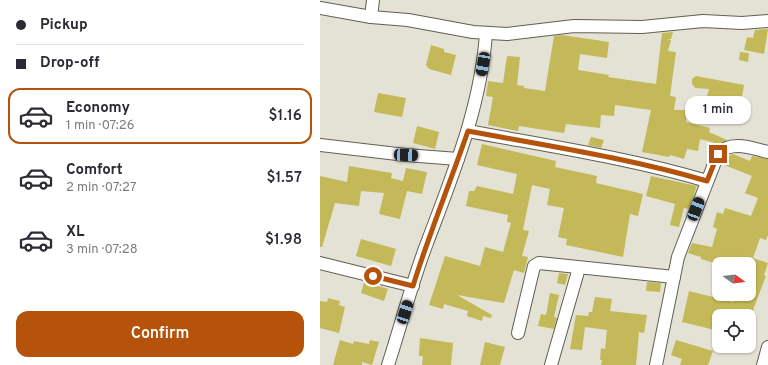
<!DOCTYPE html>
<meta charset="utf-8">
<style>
body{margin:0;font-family:Overpass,sans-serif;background:#f2f2f3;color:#2b2b33;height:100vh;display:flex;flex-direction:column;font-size:15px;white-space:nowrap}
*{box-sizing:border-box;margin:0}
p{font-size:13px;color:#7c7c81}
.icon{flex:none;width:22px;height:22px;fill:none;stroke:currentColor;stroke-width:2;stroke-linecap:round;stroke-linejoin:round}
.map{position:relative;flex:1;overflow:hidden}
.sheet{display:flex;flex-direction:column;background:#fff;width:320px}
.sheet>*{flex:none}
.hud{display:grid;align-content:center;height:88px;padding:0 16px;background:#fff}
.needle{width:26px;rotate:105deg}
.controls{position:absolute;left:392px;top:257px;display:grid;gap:8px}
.controls a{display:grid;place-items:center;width:44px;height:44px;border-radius:8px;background:#fff;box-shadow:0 1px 3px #0004;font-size:20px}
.end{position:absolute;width:18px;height:18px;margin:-9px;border:5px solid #b45309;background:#fff;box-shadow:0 0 0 2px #fff}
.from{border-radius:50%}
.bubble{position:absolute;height:28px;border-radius:12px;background:#fff;box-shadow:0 1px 3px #0004;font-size:13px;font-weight:600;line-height:28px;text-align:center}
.car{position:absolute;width:12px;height:24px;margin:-12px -6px;border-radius:5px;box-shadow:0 0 3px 1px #0007;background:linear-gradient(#222 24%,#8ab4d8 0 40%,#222 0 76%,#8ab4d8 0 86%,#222 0)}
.hud b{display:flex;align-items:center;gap:14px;height:38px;font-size:15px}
.hud b+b{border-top:1px solid #e1e1e2}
.hud i{width:10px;height:10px;background:#2b2b33}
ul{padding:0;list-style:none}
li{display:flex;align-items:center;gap:12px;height:56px;margin:0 8px 6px;padding:0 8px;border:2px solid transparent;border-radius:12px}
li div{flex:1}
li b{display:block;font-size:15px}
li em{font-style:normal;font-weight:600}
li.on{border-color:#b45309}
li>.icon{width:36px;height:36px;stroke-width:1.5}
.action{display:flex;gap:8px;margin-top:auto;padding:8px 16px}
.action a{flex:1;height:46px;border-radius:12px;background:#b45309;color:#fff;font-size:16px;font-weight:600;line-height:46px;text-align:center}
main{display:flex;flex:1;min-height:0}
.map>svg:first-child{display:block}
</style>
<main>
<section class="sheet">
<div class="hud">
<b><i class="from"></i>Pickup</b>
<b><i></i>Drop-off</b>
</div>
<ul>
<li class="on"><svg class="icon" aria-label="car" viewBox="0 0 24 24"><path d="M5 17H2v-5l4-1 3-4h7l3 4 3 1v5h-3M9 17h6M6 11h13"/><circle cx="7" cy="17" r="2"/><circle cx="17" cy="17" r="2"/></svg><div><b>Economy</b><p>1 min · 07:26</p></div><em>$1.16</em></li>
<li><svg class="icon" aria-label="car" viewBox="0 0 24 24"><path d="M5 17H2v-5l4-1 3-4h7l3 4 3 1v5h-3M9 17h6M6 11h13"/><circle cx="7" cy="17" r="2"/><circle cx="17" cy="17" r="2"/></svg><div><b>Comfort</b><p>2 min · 07:27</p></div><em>$1.57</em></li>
<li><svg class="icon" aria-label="car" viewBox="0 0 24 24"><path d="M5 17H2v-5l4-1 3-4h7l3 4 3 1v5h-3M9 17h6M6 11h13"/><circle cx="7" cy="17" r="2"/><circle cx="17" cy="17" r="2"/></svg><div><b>XL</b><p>3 min · 07:28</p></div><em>$1.98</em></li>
</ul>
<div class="action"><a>Confirm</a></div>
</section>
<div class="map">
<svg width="448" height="365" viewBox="0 0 448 365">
<rect width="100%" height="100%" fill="#e3e2d4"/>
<g fill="#c3b958">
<polygon points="448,29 444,54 424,50 427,37 433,38 435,30"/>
<polygon points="353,32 351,39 347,39 351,40 348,51 356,52 350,96 356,97 354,110 366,110 366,122 390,128 389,132 407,140 399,144 380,139 378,151 367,149 364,159 350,155 349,157 322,152 331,110 295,105 294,116 281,115 280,128 246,124 244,133 199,126 198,131 168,125 173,97 166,96 168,81 183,83 187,56 200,57 197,85 204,86 204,88 225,91 234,36 242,35 289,42 287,58 260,54 258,70 289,75 288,77 336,84 342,33"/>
<polygon points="111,45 124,49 124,52 136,55 131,75 109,69 106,65"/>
<polygon points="420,52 429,53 428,62 419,60"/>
<polygon points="376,76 424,85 421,102 387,96 389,89 375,88 372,84 372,79"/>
<polygon points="58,93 86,98 82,117 54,112"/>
<polygon points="97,126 119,132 115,149 93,143"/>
<polygon points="271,137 284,140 281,148 268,145"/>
<polygon points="162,144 236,161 235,167 277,176 276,183 323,194 318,216 310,214 303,257 246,245 247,239 238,237 244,208 227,205 230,189 212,185 203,230 209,231 202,256 208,257 204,273 194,270 184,303 137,295 172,315 171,318 163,316 162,321 147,316 148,311 124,304 123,309 109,305 125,256 160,266 165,247 183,252 191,223 187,222 188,215 146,206 149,191 154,191 157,186 193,194 197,174 157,165"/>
<polygon points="413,154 430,161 432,156 448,159 448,235 446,240 440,238 433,258 448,263 444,275 446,276 430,318 429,316 399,316 399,331 362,322 369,291 413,302 415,294 429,294 429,264 397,264 381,259 381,257 368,253 372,243 392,247 397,229 393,227 397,212 403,214 405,208 431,216 438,198 425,193 432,176 402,164 405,158"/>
<polygon points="29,166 72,173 71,178 83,181 86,168 107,172 102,194 87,191 80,219 59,214 64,193 41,191 39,206 15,203 2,247 0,247 0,176 27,182"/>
<polygon points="331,176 377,186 369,209 364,208 359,227 350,225 355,204 326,196"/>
<polygon points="41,239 76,249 71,266 36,256"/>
<polygon points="239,273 248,274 245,285 237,283"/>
<polygon points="44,282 68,289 64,301 41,293"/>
<polygon points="327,282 341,283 340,292 326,291"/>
<polygon points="230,293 239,295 234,317 237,318 234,329 218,326 221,314 226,315"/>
<polygon points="275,297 292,299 290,311 327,315 324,333 319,332 316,365 281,365 282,360 280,360 281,348 285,349 287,330 265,327 262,350 250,349 256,315 268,316 269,312 272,312"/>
<polygon points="8,298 20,301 19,305 25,307 19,333 0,328 0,301 7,302"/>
<polygon points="100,338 133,343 131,365 102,365 103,356 99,356"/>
<polygon points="20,340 33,344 34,341 49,344 50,340 59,342 52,365 42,362 42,365 13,365"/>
<polygon points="356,340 393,351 388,365 360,365 362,359 351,355"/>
<polygon points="165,342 185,347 180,365 160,365"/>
</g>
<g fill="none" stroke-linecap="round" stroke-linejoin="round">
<g stroke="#605f53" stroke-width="14">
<g id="minor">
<polyline points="0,8 51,17 88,20 153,32 187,34 254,26 322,27 383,21 422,23 448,21"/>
<polyline points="51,17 53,0"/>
<path d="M148,131C228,146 309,158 387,181"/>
<polyline points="0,145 86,155 138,159"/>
<polyline points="0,263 93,286"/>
<polyline points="198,333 214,266 219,263 354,277"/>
<path d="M68,365C81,325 92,282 107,243C133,174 161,107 166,33"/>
<polyline points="231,365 259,268"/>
<path d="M336,365L358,257L398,154C411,140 431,148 448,152"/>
<polyline points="443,365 448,347"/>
</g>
</g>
<use href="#minor" stroke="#fff" stroke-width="12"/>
</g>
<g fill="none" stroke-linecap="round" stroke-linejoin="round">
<path stroke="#b45309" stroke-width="5" d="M53,276L93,286C109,234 130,183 148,131C228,146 308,158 387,181L398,154"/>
</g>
</svg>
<div class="controls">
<a><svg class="needle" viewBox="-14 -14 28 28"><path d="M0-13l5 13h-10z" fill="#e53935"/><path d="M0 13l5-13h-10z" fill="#7c7c81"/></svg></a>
<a><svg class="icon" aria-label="locate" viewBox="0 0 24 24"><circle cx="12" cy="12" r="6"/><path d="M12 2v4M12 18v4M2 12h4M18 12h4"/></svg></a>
</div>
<i class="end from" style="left:53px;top:276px"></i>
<i class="end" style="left:398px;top:154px"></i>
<div class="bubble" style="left:365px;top:96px;width:66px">1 min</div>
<i class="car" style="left:163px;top:64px;rotate:190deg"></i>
<i class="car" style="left:86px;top:155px;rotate:92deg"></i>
<i class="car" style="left:376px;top:209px;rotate:21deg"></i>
<i class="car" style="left:85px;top:312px;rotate:18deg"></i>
</div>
</main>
